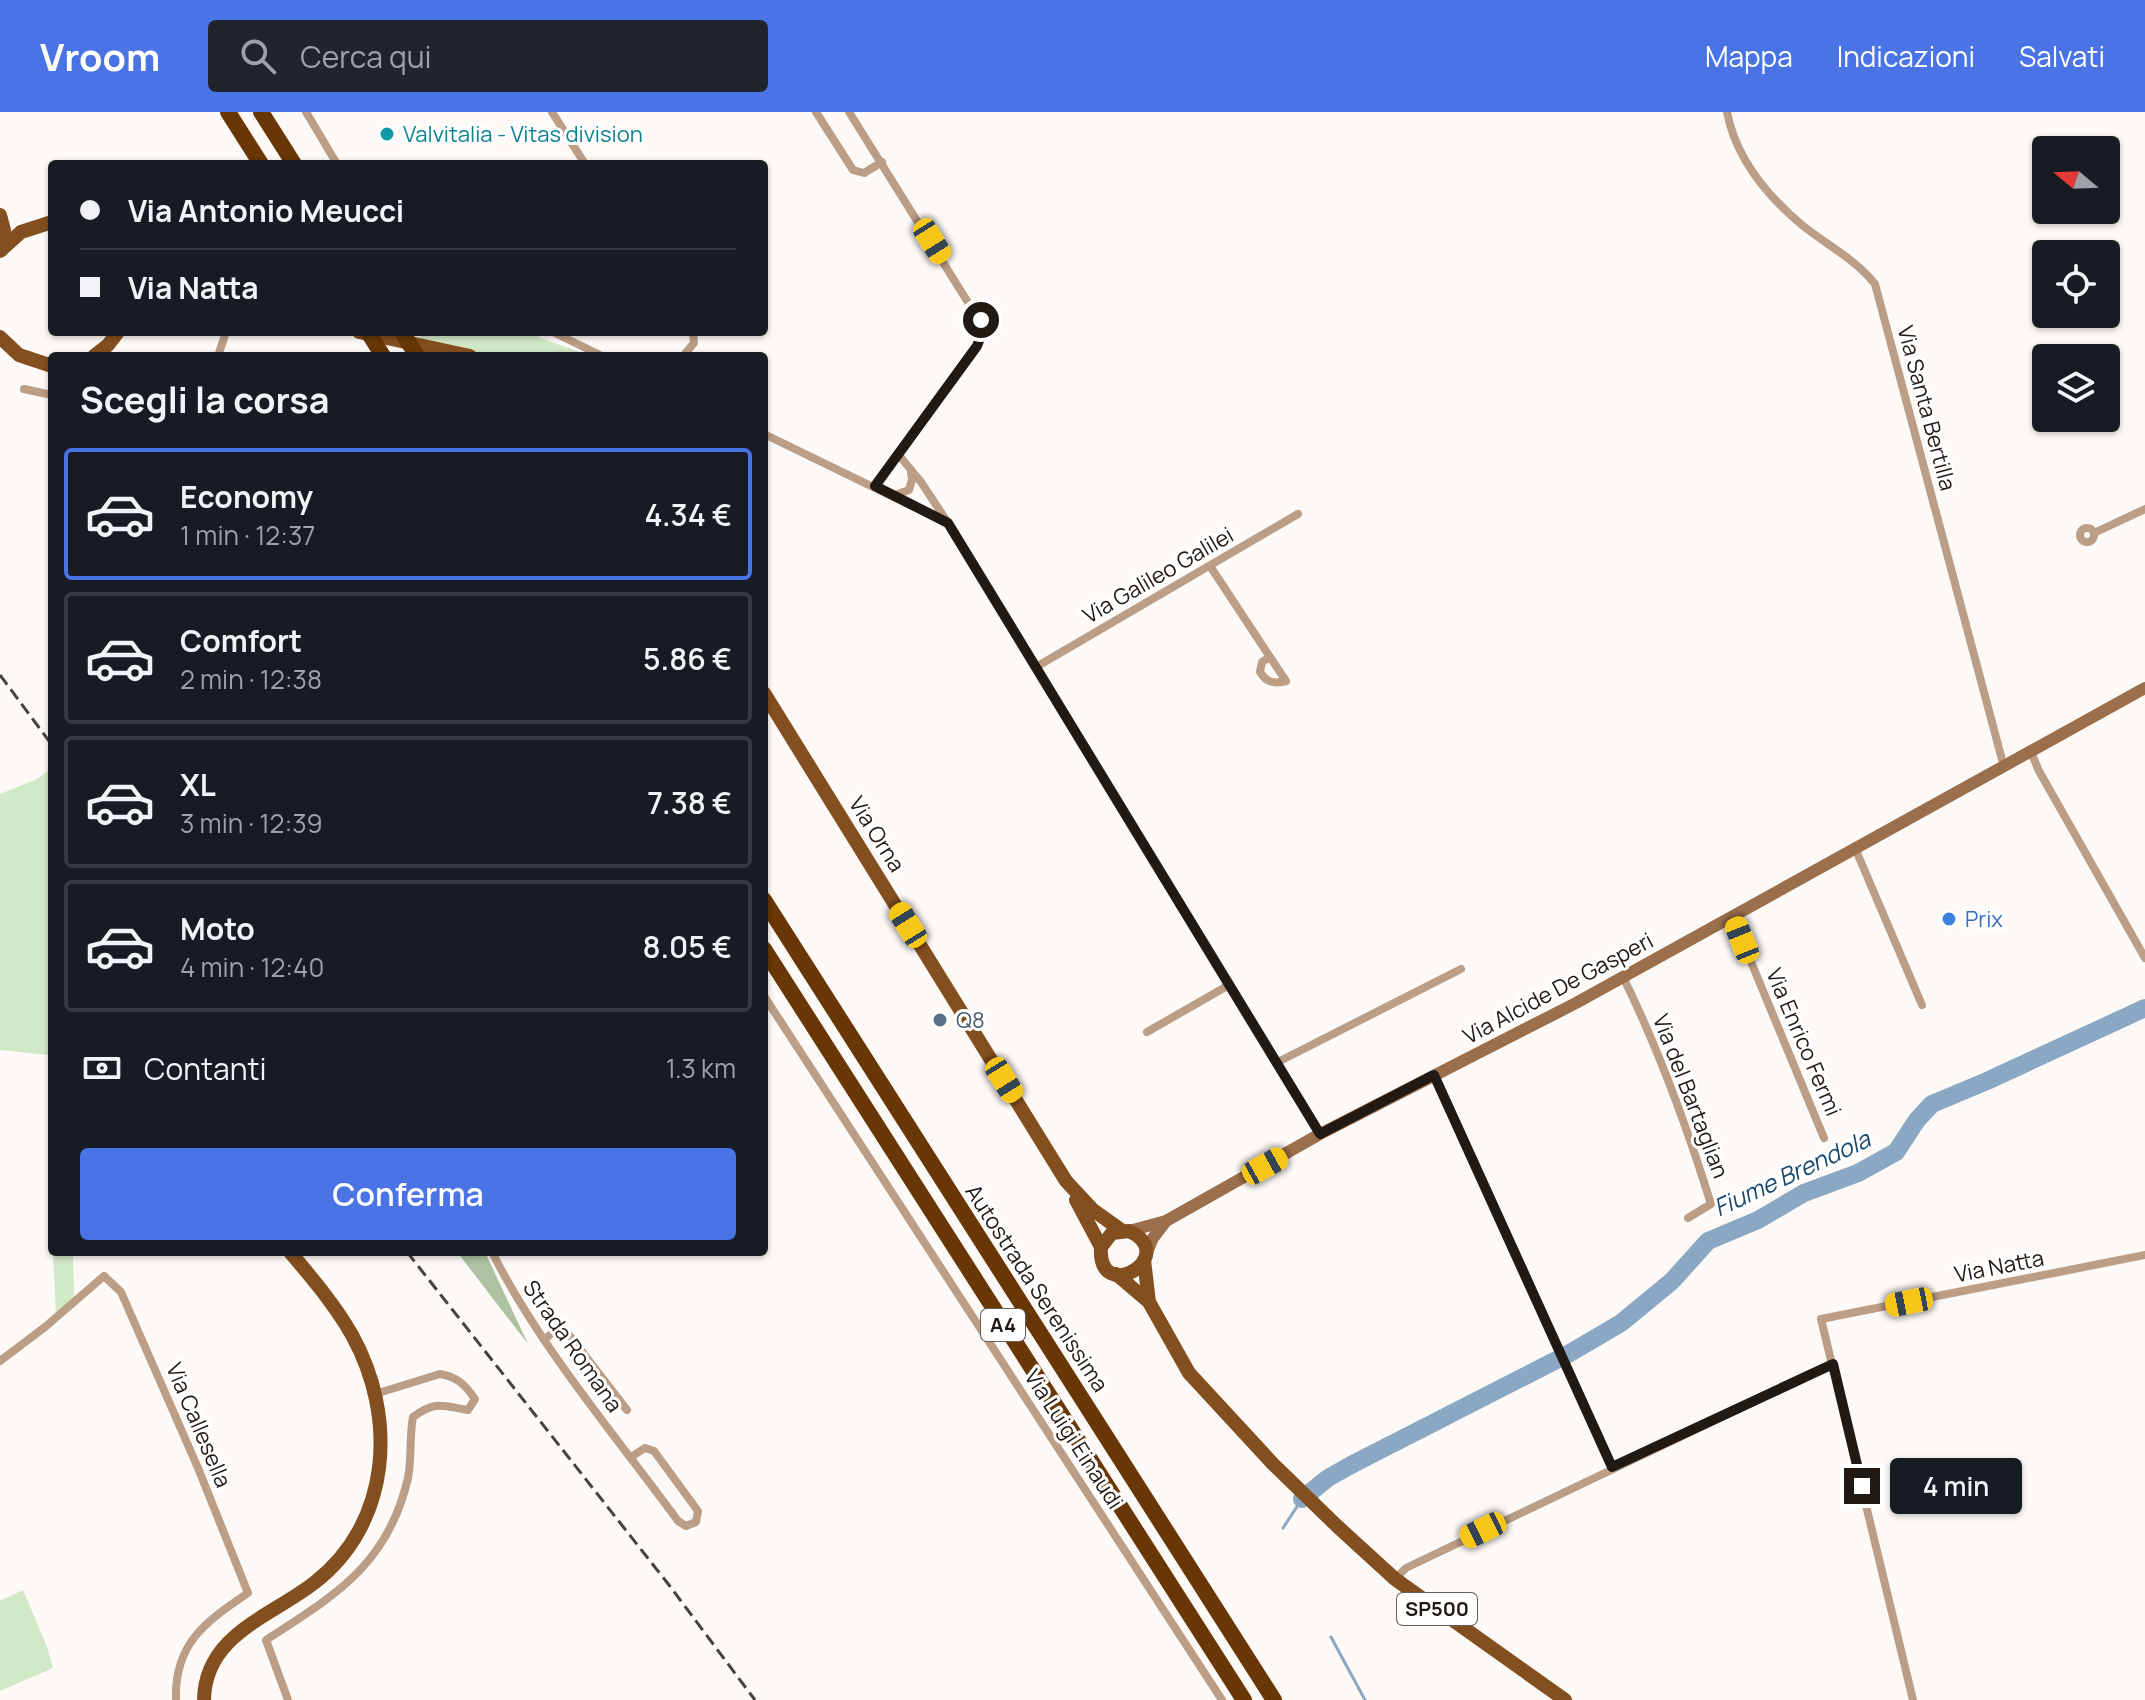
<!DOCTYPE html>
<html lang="it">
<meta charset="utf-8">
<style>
body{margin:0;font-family:Manrope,sans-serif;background:#20242c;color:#f1f3f6;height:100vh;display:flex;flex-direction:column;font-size:30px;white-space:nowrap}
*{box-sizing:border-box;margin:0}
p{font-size:26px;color:#9ea1a6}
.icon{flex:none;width:44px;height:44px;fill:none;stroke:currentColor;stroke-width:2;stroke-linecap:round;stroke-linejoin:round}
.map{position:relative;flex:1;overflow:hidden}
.drawer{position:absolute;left:48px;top:240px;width:720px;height:904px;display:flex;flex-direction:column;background:#171b24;border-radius:8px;box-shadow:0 2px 6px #0004}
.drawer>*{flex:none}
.banner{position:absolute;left:48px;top:48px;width:720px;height:176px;border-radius:8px;box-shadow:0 2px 6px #0004;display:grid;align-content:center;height:176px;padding:0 32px;background:#171b24}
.needle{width:52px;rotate:289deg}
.tools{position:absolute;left:2032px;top:24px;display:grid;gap:16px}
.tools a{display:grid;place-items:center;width:88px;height:88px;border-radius:8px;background:#171b24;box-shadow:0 2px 6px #0004;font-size:40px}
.end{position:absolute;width:36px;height:36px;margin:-18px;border:10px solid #201914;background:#fff;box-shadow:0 0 0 4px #fff}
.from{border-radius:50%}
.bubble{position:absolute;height:56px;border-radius:8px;background:#171b24;box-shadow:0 2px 6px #0004;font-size:26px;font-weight:600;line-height:56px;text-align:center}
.car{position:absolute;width:24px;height:48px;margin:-24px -12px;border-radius:10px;box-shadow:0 0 6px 2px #0007;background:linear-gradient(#f5c518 24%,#345 0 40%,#f5c518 0 76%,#345 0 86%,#f5c518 0)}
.banner b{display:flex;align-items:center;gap:28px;height:76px;font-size:30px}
.banner b+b{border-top:2px solid #363941}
.banner i{width:20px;height:20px;background:#f1f3f6}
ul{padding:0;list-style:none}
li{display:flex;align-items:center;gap:24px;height:132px;margin:0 16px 12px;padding:0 16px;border:4px solid #363941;border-radius:8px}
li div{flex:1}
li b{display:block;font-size:30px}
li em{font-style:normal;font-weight:600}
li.on{border-color:#4a74e6}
li>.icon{width:72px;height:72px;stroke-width:1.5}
h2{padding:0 32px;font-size:36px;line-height:96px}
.pay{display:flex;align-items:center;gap:20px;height:88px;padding:0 32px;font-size:30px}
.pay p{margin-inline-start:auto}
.cta{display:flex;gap:16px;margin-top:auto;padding:16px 32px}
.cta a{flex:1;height:92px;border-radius:8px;background:#4a74e6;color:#fff;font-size:32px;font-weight:600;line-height:92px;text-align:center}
header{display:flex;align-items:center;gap:48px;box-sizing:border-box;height:112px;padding:0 40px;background:#4a74e6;color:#fff}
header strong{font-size:38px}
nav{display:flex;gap:44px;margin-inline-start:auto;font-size:28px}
.search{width:560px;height:72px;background:#20242c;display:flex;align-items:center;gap:20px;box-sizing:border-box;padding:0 28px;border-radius:8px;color:#9ea1a6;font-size:30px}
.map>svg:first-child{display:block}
</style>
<header>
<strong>Vroom</strong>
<div class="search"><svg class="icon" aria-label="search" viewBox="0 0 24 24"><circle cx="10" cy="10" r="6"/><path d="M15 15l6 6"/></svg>Cerca qui</div>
<nav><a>Mappa</a><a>Indicazioni</a><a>Salvati</a></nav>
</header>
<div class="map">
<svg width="2145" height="1588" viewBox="0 0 2145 1588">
<rect width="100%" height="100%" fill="#fdf9f6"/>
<g fill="#d2e9c7">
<polygon points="417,220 509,220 533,223 590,244 434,244"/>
<polygon points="52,656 52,1123 49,1055 49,943 0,938 0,682 37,667"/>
<polygon points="53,1140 73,1140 74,1186 56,1202"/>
<polygon points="23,1478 47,1535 53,1556 0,1579 0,1489"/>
</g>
<polygon fill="#acc2a1" points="457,1140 485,1140 528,1232"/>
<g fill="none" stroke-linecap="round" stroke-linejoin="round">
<g stroke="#8aa8c3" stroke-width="3">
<polyline points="1283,1416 1302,1387"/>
<polyline points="1331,1525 1365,1588"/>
</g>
<polyline stroke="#8aa8c3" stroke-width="18" points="1302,1387 1328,1366 1351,1353 1570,1241 1621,1211 1672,1169 1708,1129 1758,1108 1804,1081 1858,1061 1896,1040 1917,1008 1932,992 1987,969 2145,896"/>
<g stroke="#bc9d85" stroke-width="8">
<polyline points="306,0 337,52"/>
<polyline points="552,0 585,52"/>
<polyline points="816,0 853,58 864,61 882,50"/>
<polyline points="849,0 984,216 977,234 875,374"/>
<path d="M1727,0C1736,47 1766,83 1802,113C1827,133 1855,147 1875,172L2004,655"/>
<polyline points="553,220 602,244"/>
<polyline points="218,244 226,220"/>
<polyline points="683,244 694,231 693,220"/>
<polyline points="24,277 52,283"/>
<polyline points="764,322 947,411"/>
<polyline points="898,342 921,370 948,411 1320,1022"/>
<polyline points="895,383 909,378 912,368 911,360"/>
<circle cx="2087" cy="423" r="7"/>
<polyline points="2094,421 2145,397"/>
<path d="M1210,454L1270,545L1262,550L1260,560C1267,571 1274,572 1286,569L1270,545"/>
<polyline points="1036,555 1298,402"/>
<polyline points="2031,640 2039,659 2145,846"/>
<polyline points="1855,736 1922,893"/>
<polyline points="1732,804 1824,1026"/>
<path d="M1623,865C1659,938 1687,1015 1711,1092L1688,1106"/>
<polyline points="764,884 1222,1588"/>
<polyline points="1147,920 1229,873"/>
<polyline points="1278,950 1461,857"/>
<polyline points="1434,963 1612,1355"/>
<path d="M492,1140C539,1234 615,1323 678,1409L686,1414L696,1410L698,1399L654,1339L645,1336L631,1345"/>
<polyline points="545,1227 557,1217 566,1219 627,1298"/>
<path d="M0,1249L45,1215L104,1164L121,1180L198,1356L248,1481C205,1510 174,1532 176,1588"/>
<polyline points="1395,1467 1406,1456 1833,1252"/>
<path d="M288,1588L266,1528C335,1483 388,1453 408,1366C412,1346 409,1325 413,1305C436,1288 443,1294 468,1298L475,1287C465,1273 458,1265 440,1262L375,1282"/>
<polyline points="1913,1588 1821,1207 2145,1143"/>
</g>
<g stroke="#9c6f4c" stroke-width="12">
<polyline points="1129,1119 1166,1109"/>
<polyline points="1145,1145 1153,1126 1166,1109 1320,1022 1576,891 2145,576"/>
</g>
<g stroke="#844f1e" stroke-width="14">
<polyline points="0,103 4,118 1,138"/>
<polyline points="0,139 21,120 52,110"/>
<polyline points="359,220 470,244"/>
<polyline points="0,225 19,243 52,254"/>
<polyline points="94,244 108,233 118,220"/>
<polyline points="764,581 1066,1069 1093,1098 1121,1118"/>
<path d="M1076,1088L1101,1135C1097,1195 1182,1144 1129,1119L1112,1121L1101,1135"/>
<polyline points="1144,1148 1149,1190"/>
<polyline points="1116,1162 1149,1190 1189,1261 1273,1352 1337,1414 1395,1467 1565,1588"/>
<path d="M204,1588C205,1523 270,1505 314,1471C392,1411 397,1304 352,1223C335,1193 312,1166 290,1140"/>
</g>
<g stroke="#683705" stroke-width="16">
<polyline points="228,0 261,52"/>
<polyline points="261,0 294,52"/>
<polyline points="368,220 383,244"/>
<polyline points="402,220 417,244"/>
<polyline points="764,788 1274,1588"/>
<polyline points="764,837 1244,1588"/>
</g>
<g stroke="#48423d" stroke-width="3" stroke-dasharray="12 6" stroke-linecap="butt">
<polyline points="0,563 52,633"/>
<polyline points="407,1140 669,1473 755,1588"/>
</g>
</g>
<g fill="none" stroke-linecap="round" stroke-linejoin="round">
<polyline stroke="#201914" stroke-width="10" points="981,208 984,216 977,234 875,374 948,411 1320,1022 1434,963 1612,1355 1833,1252 1862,1374"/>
</g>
<circle fill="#0f9aa8" stroke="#fff" stroke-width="3" cx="387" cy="22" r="8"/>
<circle fill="#3f7fe0" stroke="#fff" stroke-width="3" cx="1949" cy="807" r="8"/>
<circle fill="#5c6f8a" stroke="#fff" stroke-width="3" cx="940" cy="908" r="8"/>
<g text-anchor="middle" stroke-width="6" stroke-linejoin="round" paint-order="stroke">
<g fill="#fff" stroke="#635e5a" stroke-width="2">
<rect x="981" y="1197" width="44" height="32" rx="6"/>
<rect x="1397" y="1481" width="80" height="32" rx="6"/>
</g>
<g font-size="20" font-weight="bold" fill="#201914">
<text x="1003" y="1220">A4</text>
<text x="1437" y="1504">SP500</text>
</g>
<g font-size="22" fill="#0d838f" stroke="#fff" text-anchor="start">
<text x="403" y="30">Valvitalia - Vitas division</text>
</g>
<g font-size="22" fill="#201914" stroke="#fff">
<text transform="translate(1927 296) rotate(75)" y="8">Via Santa Bertilla</text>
<text transform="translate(1158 463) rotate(-30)" y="8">Via Galileo Galilei</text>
<text transform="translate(877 722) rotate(58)" y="8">Via Orna</text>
<text transform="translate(1558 876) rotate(-28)" y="8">Via Alcide De Gasperi</text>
<text transform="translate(1804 930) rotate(67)" y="8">Via Enrico Fermi</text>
<text transform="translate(1691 984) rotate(69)" y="8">Via del Bartaglian</text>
<text transform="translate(1999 1154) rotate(-11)" y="8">Via Natta</text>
<text transform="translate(1037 1176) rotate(57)" y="8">Autostrada Serenissima</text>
<text transform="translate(573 1234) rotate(55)" y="8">Strada Romana</text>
<text transform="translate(199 1313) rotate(67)" y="8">Via Callesella</text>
<text transform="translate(1074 1327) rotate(57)" y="8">Via Luigi Einaudi</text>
</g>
<g font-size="22" fill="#366cbe" stroke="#fff" text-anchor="start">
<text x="1965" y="815">Prix</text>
</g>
<g font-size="22" fill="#4e5e75" stroke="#fff" text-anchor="start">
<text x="956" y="916">Q8</text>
</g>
<g font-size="24" font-style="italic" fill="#17496e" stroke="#fff">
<text transform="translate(1792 1062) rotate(-25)" y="8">Fiume Brendola</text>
</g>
</g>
</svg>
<div class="tools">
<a><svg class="needle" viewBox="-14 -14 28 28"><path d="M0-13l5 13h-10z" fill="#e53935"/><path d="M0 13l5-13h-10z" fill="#9ea1a6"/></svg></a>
<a><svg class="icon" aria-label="locate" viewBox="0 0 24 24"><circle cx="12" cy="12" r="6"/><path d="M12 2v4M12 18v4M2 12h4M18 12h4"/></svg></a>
<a><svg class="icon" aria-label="layers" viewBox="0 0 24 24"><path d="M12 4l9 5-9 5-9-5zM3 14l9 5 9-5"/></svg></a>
</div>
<i class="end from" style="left:981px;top:208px"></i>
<i class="end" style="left:1862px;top:1374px"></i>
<div class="bubble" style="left:1890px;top:1346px;width:132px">4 min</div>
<i class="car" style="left:932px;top:129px;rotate:148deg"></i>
<i class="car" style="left:908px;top:813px;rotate:328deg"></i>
<i class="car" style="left:1742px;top:828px;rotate:338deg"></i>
<i class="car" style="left:1004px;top:968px;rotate:148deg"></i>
<i class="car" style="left:1265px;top:1054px;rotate:61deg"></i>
<i class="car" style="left:1909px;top:1190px;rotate:259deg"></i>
<i class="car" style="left:1483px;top:1418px;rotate:244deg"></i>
<div class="banner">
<b><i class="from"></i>Via Antonio Meucci</b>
<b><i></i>Via Natta</b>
</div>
<section class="drawer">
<h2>Scegli la corsa</h2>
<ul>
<li class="on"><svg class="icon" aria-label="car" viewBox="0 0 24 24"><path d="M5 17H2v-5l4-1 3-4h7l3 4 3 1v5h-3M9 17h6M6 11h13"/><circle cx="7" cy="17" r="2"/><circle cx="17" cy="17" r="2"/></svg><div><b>Economy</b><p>1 min · 12:37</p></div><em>4.34 €</em></li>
<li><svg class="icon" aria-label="car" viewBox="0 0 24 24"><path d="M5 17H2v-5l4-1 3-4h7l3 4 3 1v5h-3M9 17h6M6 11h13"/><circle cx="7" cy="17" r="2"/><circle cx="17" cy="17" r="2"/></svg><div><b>Comfort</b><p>2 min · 12:38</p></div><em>5.86 €</em></li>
<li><svg class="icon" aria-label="car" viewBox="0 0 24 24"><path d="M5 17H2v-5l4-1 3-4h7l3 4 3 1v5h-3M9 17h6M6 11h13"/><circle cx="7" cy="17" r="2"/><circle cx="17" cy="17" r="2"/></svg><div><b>XL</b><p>3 min · 12:39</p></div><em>7.38 €</em></li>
<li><svg class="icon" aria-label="car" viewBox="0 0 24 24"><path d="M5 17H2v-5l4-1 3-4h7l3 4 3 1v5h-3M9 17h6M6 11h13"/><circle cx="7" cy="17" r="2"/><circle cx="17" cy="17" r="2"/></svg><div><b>Moto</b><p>4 min · 12:40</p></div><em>8.05 €</em></li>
</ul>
<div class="pay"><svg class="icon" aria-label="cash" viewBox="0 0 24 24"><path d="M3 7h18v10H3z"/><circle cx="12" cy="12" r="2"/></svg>Contanti<p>1.3 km</p></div>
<div class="cta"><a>Conferma</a></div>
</section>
</div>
